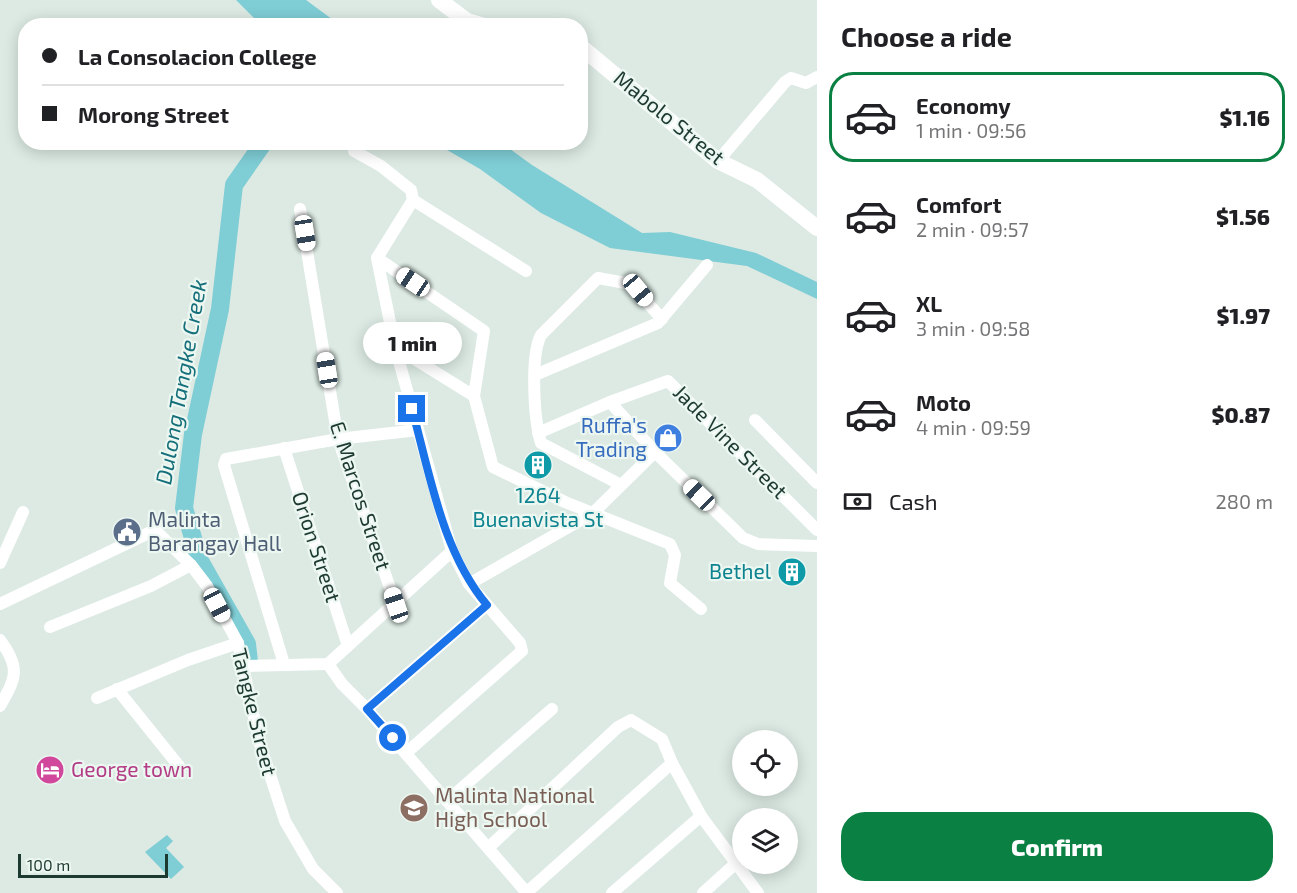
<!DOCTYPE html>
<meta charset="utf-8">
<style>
body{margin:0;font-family:"Exo 2",sans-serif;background:#f6f6f6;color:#202124;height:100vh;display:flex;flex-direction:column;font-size:22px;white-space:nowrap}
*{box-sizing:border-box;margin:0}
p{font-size:20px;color:#757577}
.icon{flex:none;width:33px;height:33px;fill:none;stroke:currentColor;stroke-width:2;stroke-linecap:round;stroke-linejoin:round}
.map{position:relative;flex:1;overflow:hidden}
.details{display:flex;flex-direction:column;background:#fff;width:480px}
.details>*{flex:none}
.top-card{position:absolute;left:18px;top:18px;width:570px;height:132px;border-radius:24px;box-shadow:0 3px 15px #0003;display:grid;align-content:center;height:132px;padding:0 24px;background:#fff}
.controls{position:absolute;left:732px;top:730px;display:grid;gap:12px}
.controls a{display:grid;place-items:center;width:66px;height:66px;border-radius:50%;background:#fff;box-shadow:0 3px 15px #0003;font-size:30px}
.scale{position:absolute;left:18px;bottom:15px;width:150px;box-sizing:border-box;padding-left:6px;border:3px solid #1d3a31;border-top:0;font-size:16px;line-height:21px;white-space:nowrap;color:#1d3a31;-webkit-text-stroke:4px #edf7f1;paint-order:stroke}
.end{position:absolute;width:27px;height:27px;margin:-14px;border:8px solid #1a73e8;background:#fff;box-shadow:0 0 0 3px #fff}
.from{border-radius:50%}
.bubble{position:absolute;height:42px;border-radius:21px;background:#fff;box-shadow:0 3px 15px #0003;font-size:20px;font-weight:800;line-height:42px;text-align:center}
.car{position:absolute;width:18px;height:36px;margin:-18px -9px;border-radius:8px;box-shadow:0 0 4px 2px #0007;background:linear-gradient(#fff 24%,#345 0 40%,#fff 0 76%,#345 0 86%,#fff 0)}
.top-card b{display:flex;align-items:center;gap:21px;height:57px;font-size:22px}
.top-card b+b{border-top:2px solid #e0e0e0}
.top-card i{width:15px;height:15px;background:#202124}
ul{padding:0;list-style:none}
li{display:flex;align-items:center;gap:18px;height:90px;margin:0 12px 9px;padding:0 12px;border:3px solid transparent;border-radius:24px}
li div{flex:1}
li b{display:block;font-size:22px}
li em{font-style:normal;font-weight:800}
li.selected{border-color:#0b8043}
li>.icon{width:54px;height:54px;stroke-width:1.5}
h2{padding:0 24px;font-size:27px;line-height:72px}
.pay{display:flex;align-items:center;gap:15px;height:66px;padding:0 24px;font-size:22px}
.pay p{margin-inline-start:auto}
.action{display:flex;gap:12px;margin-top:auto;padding:12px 24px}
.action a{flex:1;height:69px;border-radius:24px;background:#0b8043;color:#fff;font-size:24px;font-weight:800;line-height:69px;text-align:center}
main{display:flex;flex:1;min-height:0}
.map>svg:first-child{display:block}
</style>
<main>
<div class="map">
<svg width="817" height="893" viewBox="0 0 817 893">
<rect width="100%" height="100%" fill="#dceae3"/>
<g fill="#7fcdd5">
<polygon points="236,0 306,0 340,25 261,25"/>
<polygon points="435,143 502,143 532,165 642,233 670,232 756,253 817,282 817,299 747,266 610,248 541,213 480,169"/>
<polygon points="167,835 173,841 166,848 184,867 171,879 145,852"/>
</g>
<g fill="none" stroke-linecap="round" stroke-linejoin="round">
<polyline stroke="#7fcdd5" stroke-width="18" points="249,662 247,644 200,561 184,508 193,434 220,309 234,185 264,142"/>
<g stroke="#fff" stroke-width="12">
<polyline points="354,151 381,166 411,190 413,200"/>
<polyline points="718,161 785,82 791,78 806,83 817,77"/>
<polyline points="413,200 526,271"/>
<polyline points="300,209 338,439 396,605"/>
<polyline points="377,258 484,331 474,396 493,467 565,502 670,544 675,555 670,583 701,609"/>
<polyline points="395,347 474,396"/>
<polyline points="535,375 658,323 707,265"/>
<polyline points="610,402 655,452 743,538 758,544 817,546"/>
<polyline points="755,420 817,483"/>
<polyline points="538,433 610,402 668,381 817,530"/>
<polyline points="284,448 348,646"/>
<path d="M621,485L541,443C534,420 530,356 541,335L598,278L631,284L662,319"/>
<polyline points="0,563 23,512"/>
<polyline points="469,584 593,513 655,452"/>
<polyline points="0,604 155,530 191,565 207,586 238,643 259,741 285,821 313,869 337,893"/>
<polyline points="50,627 151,586 191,565"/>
<path d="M0,640C21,668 16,678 0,706"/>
<polyline points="284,664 224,465 226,459 338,439 418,430"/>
<polyline points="328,664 342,684 367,709 527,893"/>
<polyline points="243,666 328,664 452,551"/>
<polyline points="117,689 179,766"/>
<polyline points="97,698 188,660 238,643"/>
<polyline points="367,709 487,605"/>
<polyline points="406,753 522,651 520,643 469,584 452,551 395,347 377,258 413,200"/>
<polyline points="447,801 552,709"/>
<polyline points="488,848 618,727 631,720 662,739 672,763 701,816 758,893"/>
<polyline points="526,893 672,763"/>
<polyline points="612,893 701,816"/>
<polyline points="703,893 735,864"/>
</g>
<g stroke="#fff" stroke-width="16">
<polyline points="439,0 467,21 484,26"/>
<polyline points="580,46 718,161 757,180 817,228"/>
</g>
</g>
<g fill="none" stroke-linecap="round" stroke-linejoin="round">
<path stroke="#1a73e8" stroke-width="8" d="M393,738L367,709L487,605C442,551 430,475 412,409"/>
</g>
<defs>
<g id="shop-disc" transform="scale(1.5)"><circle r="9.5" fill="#3f7fe0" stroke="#edf7f1"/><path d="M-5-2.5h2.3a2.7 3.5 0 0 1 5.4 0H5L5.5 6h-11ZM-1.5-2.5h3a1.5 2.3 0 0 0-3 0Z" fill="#fff"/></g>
<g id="building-disc" transform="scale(1.5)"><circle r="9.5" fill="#0f9aa8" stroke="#edf7f1"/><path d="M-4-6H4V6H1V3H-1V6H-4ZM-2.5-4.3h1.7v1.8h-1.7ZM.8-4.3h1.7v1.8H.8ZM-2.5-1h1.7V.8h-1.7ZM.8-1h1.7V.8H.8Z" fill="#fff"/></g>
<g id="civic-disc" transform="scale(1.5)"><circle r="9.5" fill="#5c6f8a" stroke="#edf7f1"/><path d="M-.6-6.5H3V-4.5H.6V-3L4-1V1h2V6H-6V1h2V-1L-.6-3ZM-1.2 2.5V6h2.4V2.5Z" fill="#fff"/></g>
<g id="hotel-disc" transform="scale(1.5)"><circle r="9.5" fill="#d1479c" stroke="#edf7f1"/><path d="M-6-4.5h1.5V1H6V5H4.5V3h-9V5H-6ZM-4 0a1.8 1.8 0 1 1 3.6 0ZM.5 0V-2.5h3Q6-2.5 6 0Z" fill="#fff"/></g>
<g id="school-disc" transform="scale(1.5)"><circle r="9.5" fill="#8d6e63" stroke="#edf7f1"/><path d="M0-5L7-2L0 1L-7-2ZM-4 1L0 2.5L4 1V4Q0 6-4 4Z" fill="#fff"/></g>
</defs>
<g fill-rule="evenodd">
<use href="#shop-disc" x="668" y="438"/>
<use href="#building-disc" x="538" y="465"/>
<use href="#civic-disc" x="127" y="532"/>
<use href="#building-disc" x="792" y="572"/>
<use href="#hotel-disc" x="50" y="770"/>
<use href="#school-disc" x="414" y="808"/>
</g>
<g text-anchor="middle" stroke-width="4.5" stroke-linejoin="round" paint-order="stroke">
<g font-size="21" fill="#1d3a31" stroke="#edf7f1">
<text transform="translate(669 118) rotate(39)" y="7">Mabolo Street</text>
<text transform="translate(730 442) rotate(45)" y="7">Jade Vine Street</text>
<text transform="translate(360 496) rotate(72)" y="7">E. Marcos Street</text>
<text transform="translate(316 547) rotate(72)" y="7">Orion Street</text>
<text transform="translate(254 712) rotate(76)" y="7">Tangke Street</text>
</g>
<g font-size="21" fill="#366cbe" stroke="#edf7f1" text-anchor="end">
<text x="647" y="433">Ruffa's<tspan x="647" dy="24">Trading</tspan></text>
</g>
<g font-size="21" fill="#0d838f" stroke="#edf7f1">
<text x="538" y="503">1264<tspan x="538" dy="24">Buenavista St</tspan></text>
<text x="771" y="579" text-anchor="end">Bethel</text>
</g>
<g font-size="21" fill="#4e5e75" stroke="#edf7f1" text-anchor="start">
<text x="148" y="527">Malinta<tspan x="148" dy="24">Barangay Hall</tspan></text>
</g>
<g font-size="21" fill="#b23c85" stroke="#edf7f1" text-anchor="start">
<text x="71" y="777">George town</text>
</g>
<g font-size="21" fill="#785e54" stroke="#edf7f1" text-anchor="start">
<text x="435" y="803">Malinta National<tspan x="435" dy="24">High School</tspan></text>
</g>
<g font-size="22" font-style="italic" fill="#146f7a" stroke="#edf7f1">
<text transform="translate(181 382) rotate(-80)" y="8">Dulong Tangke Creek</text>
</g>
</g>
</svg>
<div class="controls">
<a><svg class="icon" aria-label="locate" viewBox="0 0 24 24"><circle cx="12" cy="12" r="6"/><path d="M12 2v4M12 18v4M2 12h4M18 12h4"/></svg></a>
<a><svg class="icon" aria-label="layers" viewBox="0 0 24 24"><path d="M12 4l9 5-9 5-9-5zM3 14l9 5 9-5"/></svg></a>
</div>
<div class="scale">100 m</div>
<i class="end from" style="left:393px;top:738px"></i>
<i class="end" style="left:412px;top:409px"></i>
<div class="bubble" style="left:363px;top:322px;width:99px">1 min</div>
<i class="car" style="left:305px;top:233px;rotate:171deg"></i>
<i class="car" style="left:413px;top:282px;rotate:304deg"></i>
<i class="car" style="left:638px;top:290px;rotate:140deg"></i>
<i class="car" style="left:327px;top:370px;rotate:351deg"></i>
<i class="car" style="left:699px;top:495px;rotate:314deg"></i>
<i class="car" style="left:217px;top:605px;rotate:152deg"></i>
<i class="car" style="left:396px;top:605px;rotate:341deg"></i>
<div class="top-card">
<b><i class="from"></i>La Consolacion College</b>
<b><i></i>Morong Street</b>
</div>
</div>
<section class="details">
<h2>Choose a ride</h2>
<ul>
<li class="selected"><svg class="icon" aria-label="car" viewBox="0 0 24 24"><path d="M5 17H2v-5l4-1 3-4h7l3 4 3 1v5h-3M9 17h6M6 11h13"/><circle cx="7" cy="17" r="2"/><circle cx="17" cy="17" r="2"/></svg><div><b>Economy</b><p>1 min · 09:56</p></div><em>$1.16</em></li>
<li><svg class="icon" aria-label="car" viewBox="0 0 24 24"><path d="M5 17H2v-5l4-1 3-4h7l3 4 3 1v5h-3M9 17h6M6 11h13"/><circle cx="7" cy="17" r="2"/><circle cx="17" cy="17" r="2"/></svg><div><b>Comfort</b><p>2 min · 09:57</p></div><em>$1.56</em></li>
<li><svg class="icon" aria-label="car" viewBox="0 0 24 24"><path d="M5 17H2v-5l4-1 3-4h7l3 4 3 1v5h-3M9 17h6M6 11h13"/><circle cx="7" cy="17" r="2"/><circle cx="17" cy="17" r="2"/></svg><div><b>XL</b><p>3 min · 09:58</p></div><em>$1.97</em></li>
<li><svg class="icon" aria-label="car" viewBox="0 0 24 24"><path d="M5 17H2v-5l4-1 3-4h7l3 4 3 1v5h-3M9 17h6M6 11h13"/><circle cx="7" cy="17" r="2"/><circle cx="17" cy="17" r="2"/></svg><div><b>Moto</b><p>4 min · 09:59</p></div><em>$0.87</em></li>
</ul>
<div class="pay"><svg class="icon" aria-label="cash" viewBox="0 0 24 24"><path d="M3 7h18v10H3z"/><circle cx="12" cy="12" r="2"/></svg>Cash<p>280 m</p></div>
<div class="action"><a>Confirm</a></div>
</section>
</main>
